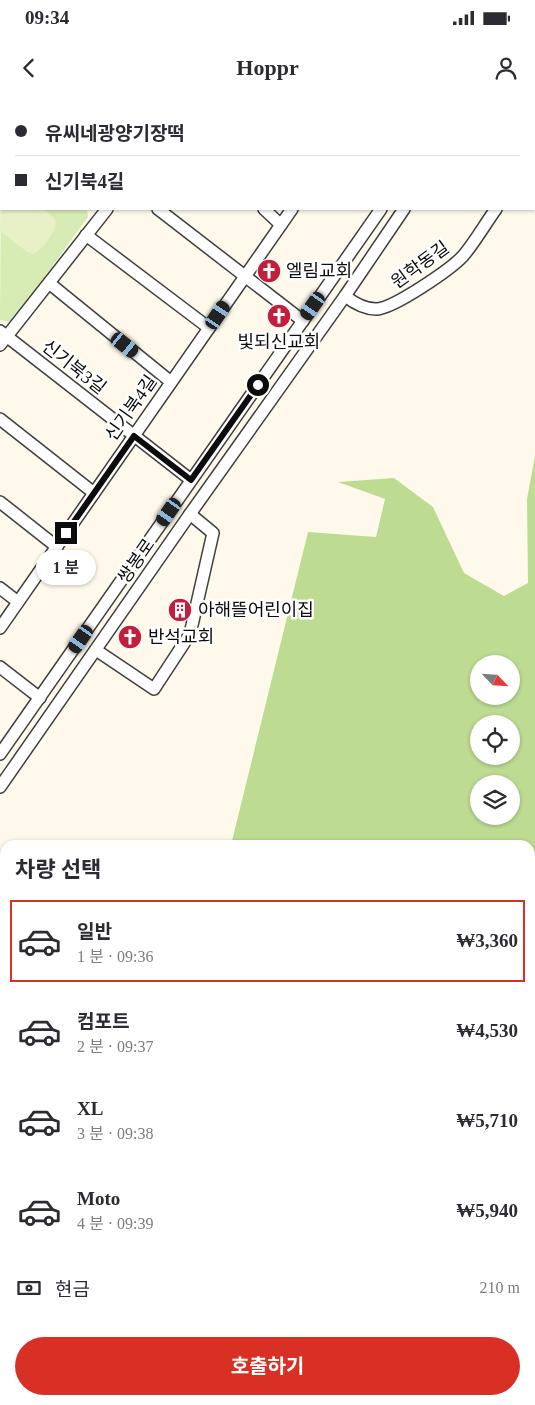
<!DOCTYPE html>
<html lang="ko">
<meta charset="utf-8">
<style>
body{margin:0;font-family:"Times New Roman","Noto Sans KR",serif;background:#f7f7f7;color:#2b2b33;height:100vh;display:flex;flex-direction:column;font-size:19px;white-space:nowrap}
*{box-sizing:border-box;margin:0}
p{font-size:16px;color:#7c7c81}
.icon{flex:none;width:28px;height:28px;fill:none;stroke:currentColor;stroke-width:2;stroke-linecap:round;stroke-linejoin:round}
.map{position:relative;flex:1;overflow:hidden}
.side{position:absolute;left:0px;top:740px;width:535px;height:565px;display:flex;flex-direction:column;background:#fff;border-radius:15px 15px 0 0;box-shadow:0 1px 4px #0004}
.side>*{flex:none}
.guide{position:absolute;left:0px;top:0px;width:535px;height:110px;box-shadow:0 1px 4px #0004;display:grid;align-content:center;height:110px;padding:0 15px;background:#fff}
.needle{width:32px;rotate:115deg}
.buttons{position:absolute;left:470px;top:555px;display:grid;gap:10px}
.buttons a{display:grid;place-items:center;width:50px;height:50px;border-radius:50%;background:#fff;box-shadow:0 1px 4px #0004;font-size:25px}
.end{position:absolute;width:22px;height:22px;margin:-11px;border:6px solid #0c0c0c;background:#fff;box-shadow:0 0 0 2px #fff}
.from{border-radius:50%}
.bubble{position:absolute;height:35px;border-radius:18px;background:#fff;box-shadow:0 1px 4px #0004;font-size:16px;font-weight:700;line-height:35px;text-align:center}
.car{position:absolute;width:15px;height:30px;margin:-15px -8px;border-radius:6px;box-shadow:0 0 4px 1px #0007;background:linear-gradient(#222 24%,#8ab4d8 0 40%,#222 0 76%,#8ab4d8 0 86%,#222 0)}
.guide b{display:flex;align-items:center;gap:18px;height:48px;font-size:19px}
.guide b+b{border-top:1px solid #e1e1e2}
.guide i{width:12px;height:12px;background:#2b2b33}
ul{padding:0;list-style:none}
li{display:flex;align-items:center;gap:15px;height:82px;margin:0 10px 8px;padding:0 5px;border:2px solid transparent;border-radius:0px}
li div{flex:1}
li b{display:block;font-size:19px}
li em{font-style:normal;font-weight:700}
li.current{border-color:#d93025}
li>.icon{width:45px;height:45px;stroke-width:1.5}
h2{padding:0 15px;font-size:22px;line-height:60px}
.pay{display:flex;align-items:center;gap:12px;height:55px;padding:0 15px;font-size:19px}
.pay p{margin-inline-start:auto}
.cta{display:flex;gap:10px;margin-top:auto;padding:10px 15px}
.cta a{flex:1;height:58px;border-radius:30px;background:#d93025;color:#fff;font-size:20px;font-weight:700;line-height:58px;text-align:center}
.status{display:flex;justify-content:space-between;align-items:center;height:35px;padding:0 25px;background:#fff;direction:ltr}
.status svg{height:14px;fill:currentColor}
header{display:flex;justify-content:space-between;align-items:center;height:65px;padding:0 15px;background:#fff;font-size:22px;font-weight:700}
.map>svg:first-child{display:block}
</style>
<div class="status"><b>09:34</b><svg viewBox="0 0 49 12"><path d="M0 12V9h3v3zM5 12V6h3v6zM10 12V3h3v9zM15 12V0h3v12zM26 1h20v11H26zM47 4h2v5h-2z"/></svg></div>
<header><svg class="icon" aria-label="back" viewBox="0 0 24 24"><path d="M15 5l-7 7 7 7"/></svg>Hoppr<svg class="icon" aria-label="person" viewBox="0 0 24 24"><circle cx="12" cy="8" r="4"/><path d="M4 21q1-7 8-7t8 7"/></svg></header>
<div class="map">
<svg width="535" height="1305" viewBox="0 0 535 1305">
<rect width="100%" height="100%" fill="#fff9eb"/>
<polygon fill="#d7ebb4" points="1,75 1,109 87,109 88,117 12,222 0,220"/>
<path fill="#bddc92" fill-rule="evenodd" d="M535,356V1305H0V1271L5,1262V1300H530V745H231L308,432L376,437L385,399L338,382L394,378L433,407L464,473L504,496L528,483L527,399ZM479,564H511V596H479ZM479,624H511V656H479ZM479,684H511V716H479Z"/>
<path fill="#e8f1c6" d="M1,102V109H43C47,112 53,116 55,120C59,128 42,150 35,153C32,154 30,153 27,152L0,131Z"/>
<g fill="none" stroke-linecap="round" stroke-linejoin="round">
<g stroke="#3f3f3f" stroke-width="14">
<g id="minor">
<polyline points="73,0 74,1"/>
<polyline points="151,0 152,1"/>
<polyline points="247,0 248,1"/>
<polyline points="354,0 355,1"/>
<polyline points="491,0 493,1"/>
<polyline points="108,1 109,0"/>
<polyline points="192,1 193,0"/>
<polyline points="454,1 455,0"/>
<polyline points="477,1 478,0"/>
<polyline points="0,12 1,13"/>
<polyline points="534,31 535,32"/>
<polyline points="534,53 535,51"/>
<polyline points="0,61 1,59"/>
<polyline points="158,109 303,221"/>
<polyline points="264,109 281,125"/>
<polyline points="86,135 209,228"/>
<polyline points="49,183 171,282"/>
<path d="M345,196C354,203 364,209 376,209C393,209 451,169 463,156C475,142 485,124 496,109"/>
<polyline points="0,231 191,380"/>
<polyline points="0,245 107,109"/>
<polyline points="0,319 94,393"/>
<polyline points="0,402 57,447"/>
<polyline points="0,488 18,502"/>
<polyline points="0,528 292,109"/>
<polyline points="96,550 154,589 190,534 213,433 190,414"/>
<polyline points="0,567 40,598"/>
<polyline points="0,654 381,109"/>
<polyline points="0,687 190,414 345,196 404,109"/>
</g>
</g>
<use href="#minor" stroke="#fff" stroke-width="11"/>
</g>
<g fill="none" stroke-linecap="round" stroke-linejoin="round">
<polyline stroke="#0c0c0c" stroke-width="6" points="66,433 134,336 191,380 258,285"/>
</g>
<defs>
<g id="church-disc" transform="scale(1.25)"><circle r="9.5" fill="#c11f3c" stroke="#fff"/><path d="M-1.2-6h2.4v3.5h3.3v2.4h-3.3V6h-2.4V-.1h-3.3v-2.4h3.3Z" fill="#fff"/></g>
<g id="building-disc" transform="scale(1.25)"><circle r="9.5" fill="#c11f3c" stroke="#fff"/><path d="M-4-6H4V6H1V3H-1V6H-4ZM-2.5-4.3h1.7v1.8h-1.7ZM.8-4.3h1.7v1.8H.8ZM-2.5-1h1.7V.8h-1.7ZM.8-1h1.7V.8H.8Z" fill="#fff"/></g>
</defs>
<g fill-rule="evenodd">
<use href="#church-disc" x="269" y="171"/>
<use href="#church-disc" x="279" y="216"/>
<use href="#building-disc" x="180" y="510"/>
<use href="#church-disc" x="130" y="537"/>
</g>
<g text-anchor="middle" stroke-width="5" stroke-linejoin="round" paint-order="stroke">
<g font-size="18" fill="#0c0c0c" stroke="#fff">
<text transform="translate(420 165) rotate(-36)" y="6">원학동길</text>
<text transform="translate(74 267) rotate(38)" y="6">신기북3길</text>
<text transform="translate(131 308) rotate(-55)" y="6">신기북4길</text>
<text transform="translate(136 461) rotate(-55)" y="6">쌍봉로</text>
</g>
<g font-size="18" fill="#0c0c0c" stroke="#fff" text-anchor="start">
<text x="286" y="177">엘림교회</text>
<text x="279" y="248" text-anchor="middle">빛되신교회</text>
<text x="198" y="516">아해뜰어린이집</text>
<text x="148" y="543">반석교회</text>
</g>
</g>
</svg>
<div class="buttons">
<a><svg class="needle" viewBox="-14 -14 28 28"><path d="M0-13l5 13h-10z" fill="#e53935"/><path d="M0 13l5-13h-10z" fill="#7c7c81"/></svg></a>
<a><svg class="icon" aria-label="locate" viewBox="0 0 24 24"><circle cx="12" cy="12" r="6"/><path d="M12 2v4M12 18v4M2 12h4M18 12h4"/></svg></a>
<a><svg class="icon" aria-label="layers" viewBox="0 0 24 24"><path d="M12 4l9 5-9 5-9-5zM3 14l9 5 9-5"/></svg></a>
</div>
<i class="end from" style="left:258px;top:285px"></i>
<i class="end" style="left:66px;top:433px"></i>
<div class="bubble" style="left:36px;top:450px;width:60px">1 분</div>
<i class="car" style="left:313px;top:206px;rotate:215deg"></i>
<i class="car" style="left:218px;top:215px;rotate:34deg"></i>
<i class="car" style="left:125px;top:245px;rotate:129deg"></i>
<i class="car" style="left:169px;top:412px;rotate:215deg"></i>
<i class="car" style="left:81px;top:539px;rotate:215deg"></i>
<div class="guide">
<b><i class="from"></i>유씨네광양기장떡</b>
<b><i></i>신기북4길</b>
</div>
<section class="side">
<h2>차량 선택</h2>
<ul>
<li class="current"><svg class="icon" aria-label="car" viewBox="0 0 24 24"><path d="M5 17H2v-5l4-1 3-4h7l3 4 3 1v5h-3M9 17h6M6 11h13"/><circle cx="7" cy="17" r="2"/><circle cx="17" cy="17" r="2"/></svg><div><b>일반</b><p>1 분 · 09:36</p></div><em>₩3,360</em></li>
<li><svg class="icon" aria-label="car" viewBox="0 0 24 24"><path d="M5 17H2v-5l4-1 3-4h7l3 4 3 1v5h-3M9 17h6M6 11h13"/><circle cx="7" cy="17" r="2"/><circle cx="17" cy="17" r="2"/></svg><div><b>컴포트</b><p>2 분 · 09:37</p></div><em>₩4,530</em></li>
<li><svg class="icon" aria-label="car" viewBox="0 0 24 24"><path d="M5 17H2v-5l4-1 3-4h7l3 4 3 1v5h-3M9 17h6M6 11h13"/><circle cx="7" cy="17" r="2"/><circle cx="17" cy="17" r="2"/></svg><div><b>XL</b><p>3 분 · 09:38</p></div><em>₩5,710</em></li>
<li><svg class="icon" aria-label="car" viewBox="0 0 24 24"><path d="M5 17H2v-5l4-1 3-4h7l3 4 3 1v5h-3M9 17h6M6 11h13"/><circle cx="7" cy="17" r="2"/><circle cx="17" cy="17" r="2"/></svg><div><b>Moto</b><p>4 분 · 09:39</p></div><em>₩5,940</em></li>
</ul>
<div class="pay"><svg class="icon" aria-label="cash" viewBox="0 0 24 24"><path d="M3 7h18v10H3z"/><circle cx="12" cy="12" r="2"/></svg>현금<p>210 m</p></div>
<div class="cta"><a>호출하기</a></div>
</section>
</div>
